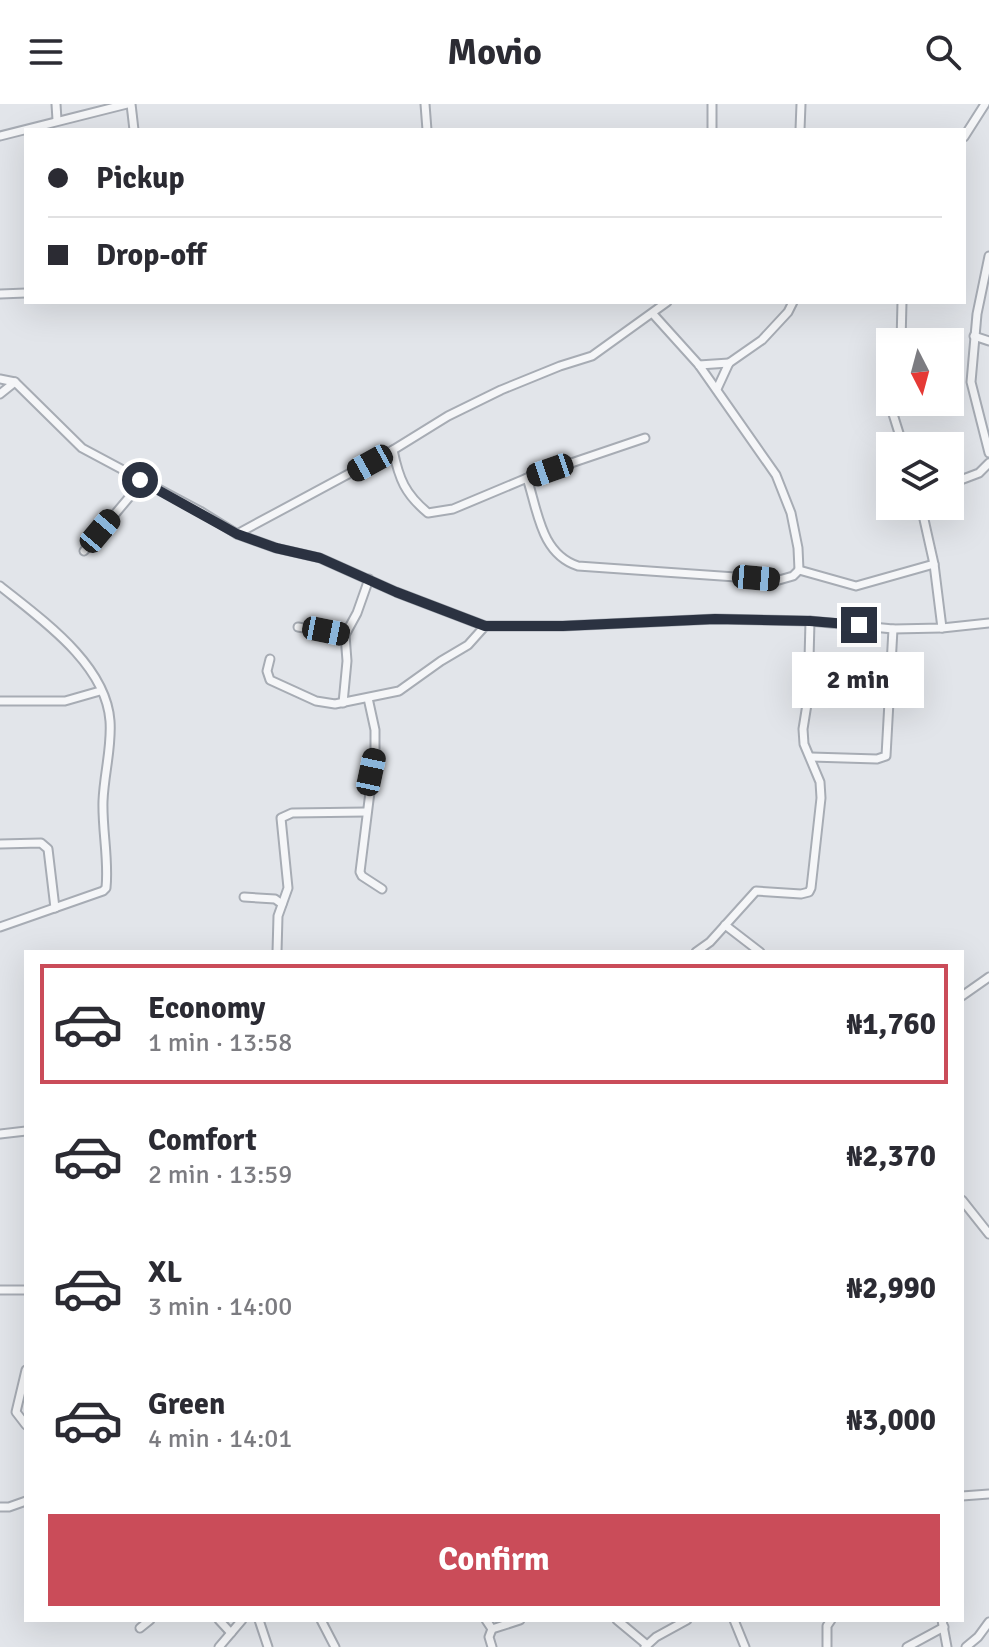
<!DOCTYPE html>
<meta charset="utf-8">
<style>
body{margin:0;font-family:Signika,sans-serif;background:#f2f2f3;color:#2b2b33;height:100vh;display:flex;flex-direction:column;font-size:30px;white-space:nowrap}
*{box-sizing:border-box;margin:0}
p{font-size:26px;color:#7c7c81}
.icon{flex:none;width:44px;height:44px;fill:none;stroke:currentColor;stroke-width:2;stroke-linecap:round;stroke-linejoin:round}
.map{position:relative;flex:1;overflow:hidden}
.sheet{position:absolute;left:24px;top:846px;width:940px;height:672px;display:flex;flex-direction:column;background:#fff;border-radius:0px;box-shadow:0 8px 32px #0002}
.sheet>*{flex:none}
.top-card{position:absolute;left:24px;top:24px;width:942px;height:176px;border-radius:0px;box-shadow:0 8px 32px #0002;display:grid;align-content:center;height:176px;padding:0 24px;background:#fff}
.needle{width:52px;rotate:174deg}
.controls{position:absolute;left:876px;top:224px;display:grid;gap:16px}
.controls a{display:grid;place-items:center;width:88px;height:88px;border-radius:0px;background:#fff;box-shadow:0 8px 32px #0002;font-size:40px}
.end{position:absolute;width:36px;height:36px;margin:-18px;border:10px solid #2b3241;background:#fff;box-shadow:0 0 0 4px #fff}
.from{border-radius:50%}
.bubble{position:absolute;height:56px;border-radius:0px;background:#fff;box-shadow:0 8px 32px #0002;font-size:26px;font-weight:800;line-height:56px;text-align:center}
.car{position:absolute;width:24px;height:48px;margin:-24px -12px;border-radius:10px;box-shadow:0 0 6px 2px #0007;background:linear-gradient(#222 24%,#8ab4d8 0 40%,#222 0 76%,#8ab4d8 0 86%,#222 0)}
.top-card b{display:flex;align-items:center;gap:28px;height:76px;font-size:30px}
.top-card b+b{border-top:2px solid #e1e1e2}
.top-card i{width:20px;height:20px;background:#2b2b33}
ul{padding:14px 0 0;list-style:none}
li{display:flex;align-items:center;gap:24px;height:120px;margin:0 16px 12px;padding:0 8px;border:4px solid transparent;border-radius:0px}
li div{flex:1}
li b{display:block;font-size:30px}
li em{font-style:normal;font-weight:800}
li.selected{border-color:#ca4c59}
li>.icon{width:72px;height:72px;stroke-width:1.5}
.button{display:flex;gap:16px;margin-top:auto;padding:16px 24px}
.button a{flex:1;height:92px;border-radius:0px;background:#ca4c59;color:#fff;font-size:32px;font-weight:800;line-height:92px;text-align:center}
header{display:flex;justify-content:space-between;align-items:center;height:104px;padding:0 24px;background:#fff;font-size:36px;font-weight:800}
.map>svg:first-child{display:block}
</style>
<header><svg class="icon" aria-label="menu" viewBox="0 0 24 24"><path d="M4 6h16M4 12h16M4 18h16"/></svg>Movio<svg class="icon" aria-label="search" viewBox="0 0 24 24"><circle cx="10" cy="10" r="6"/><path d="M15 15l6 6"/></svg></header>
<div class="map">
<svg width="989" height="1543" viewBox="0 0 989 1543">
<rect width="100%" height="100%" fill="#e2e5ea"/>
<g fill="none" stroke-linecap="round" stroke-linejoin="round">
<g stroke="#a7acb4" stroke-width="11">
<g id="minor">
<polyline points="56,0 57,16"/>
<polyline points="131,0 134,26"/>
<polyline points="425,0 427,26"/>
<polyline points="712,0 712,26"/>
<polyline points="800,26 801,0"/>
<polyline points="0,32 127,0"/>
<polyline points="964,33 985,0"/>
<polyline points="989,152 977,210 971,278 989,349"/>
<polyline points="0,190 26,189"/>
<polyline points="653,210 699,261 776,371 791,409 798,444 799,466"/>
<polyline points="974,232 989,237"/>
<polyline points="901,238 902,198"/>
<polyline points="699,261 729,259"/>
<polyline points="0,275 15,278 82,344 200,407 237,430 276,444 320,454 396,488 485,522 563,522 715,515 810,517 893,525 942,524 989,519"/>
<polyline points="717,285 729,259 762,236 788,208 793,198"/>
<polyline points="0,290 15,278"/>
<polyline points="893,298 893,310 903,342"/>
<path d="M393,346C399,375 405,390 428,409L453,405L527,374L645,334"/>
<path d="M527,374C538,408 541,450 578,462L779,476L793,472L799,466"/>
<polyline points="950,380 979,369 989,359"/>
<polyline points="921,402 934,460 942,524"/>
<polyline points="237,430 393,346 448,312 501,286 560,262 592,252 667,198"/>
<polyline points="84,447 131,391 140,376"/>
<polyline points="799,466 856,482 934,460"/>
<path d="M0,482C41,515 106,560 110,617C112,643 104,670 103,697C102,726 109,755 106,784L103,787L0,823"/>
<polyline points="298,523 345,531"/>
<polyline points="270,555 267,567 270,576 316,597 335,600 399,587 441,557 468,541 485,522"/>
<polyline points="368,594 375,626 375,648 360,768 362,772 382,785"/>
<polyline points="0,597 65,597 100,587"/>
<polyline points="343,599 347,557 345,531 357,509 369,475"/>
<polyline points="811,653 877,655 886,652 893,525"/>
<polyline points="0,740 41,739 48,745 55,804"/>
<polyline points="244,793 275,795 282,800"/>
<polyline points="725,821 760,848"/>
<polyline points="277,848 278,812 288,784 281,714 292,709 366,708"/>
<polyline points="696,848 710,838 756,787 801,790 809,788 811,784 821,694 820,678 804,640 803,625 808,594 810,517"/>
<polyline points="962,892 989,873"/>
<polyline points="0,1030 26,1027"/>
<polyline points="962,1096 989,1130"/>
<polyline points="0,1186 26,1186"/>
<polyline points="26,1266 16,1308 26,1321"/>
<polyline points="962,1392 989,1390"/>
<polyline points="0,1403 9,1403 26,1397"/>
<polyline points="219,1516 231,1529"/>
<polyline points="259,1516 268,1543"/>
<polyline points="321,1516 335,1543"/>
<polyline points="486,1516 492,1525 489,1533 492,1543"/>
<polyline points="617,1516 647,1541"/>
<polyline points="734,1516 745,1543"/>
<polyline points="942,1516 947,1543"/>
<polyline points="140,1524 150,1516"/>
<polyline points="492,1525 520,1516"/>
<polyline points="219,1543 242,1516"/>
<polyline points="645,1543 656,1533 687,1516"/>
<polyline points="827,1543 827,1522 831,1516"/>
<polyline points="907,1543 944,1523"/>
<polyline points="966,1543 978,1533 989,1518"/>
</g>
</g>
<use href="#minor" stroke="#f5f6f8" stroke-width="7"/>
</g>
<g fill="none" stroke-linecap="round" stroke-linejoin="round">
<polyline stroke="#2b3241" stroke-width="10" points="140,376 237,430 276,444 320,454 396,488 485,522 563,522 715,515 810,517 859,521"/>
</g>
</svg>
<div class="controls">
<a><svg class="needle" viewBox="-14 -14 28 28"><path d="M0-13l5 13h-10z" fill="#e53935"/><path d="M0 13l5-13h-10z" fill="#7c7c81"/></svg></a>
<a><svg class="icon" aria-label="layers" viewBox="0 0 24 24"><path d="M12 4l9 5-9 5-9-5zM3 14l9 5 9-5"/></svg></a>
</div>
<i class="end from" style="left:140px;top:376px"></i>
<i class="end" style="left:859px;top:521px"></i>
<div class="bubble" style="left:792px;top:548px;width:132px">2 min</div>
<i class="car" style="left:370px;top:359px;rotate:241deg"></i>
<i class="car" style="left:550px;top:366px;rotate:251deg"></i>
<i class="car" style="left:100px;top:427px;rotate:40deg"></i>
<i class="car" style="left:756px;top:474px;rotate:95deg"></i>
<i class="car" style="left:326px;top:527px;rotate:101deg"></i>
<i class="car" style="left:371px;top:668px;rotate:12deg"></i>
<div class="top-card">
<b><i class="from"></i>Pickup</b>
<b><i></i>Drop-off</b>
</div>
<section class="sheet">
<ul>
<li class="selected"><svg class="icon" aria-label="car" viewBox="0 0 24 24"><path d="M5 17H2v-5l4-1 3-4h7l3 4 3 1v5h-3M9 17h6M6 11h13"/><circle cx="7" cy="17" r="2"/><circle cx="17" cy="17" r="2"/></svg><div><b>Economy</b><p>1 min · 13:58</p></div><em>₦1,760</em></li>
<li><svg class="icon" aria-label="car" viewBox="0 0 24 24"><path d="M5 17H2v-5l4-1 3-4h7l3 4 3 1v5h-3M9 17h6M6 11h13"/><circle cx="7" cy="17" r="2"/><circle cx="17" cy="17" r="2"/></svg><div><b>Comfort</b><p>2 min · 13:59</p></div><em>₦2,370</em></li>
<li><svg class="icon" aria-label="car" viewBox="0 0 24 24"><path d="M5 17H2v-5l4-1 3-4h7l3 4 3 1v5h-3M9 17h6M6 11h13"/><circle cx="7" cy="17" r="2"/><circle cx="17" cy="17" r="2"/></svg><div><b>XL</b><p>3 min · 14:00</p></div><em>₦2,990</em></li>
<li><svg class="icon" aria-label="car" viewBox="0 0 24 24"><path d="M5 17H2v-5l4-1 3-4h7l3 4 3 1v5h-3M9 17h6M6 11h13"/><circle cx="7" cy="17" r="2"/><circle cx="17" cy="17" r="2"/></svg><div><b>Green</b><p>4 min · 14:01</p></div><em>₦3,000</em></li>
</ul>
<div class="button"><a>Confirm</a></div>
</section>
</div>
